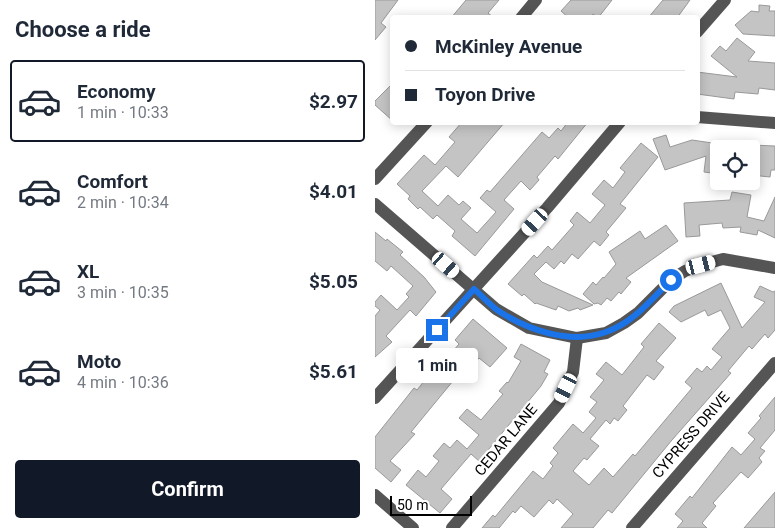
<!DOCTYPE html>
<meta charset="utf-8">
<style>
body{margin:0;font-family:Roboto,sans-serif;background:#f6f6f7;color:#1f2937;height:100vh;display:flex;flex-direction:column;font-size:19px;white-space:nowrap}
*{box-sizing:border-box;margin:0}
p{font-size:16px;color:#747a83}
.icon{flex:none;width:28px;height:28px;fill:none;stroke:currentColor;stroke-width:2;stroke-linecap:round;stroke-linejoin:round}
.map{position:relative;flex:1;overflow:hidden}
.side{display:flex;flex-direction:column;background:#fff;width:375px}
.side>*{flex:none}
.hud{position:absolute;left:15px;top:15px;width:310px;height:110px;border-radius:5px;box-shadow:0 2px 12px #0003;display:grid;align-content:center;height:110px;padding:0 15px;background:#fff}
.fabs{position:absolute;left:335px;top:140px;display:grid;gap:10px}
.fabs a{display:grid;place-items:center;width:50px;height:50px;border-radius:5px;background:#fff;box-shadow:0 2px 12px #0003;font-size:25px}
.scale{position:absolute;left:15px;bottom:12px;width:82px;box-sizing:border-box;padding-left:5px;border:2px solid #000;border-top:0;font-size:14px;line-height:18px;white-space:nowrap;color:#000;-webkit-text-stroke:4px #fff;paint-order:stroke}
.end{position:absolute;width:22px;height:22px;margin:-11px;border:6px solid #1a73e8;background:#fff;box-shadow:0 0 0 2px #fff}
.from{border-radius:50%}
.bubble{position:absolute;height:35px;border-radius:5px;background:#fff;box-shadow:0 2px 12px #0003;font-size:16px;font-weight:700;line-height:35px;text-align:center}
.car{position:absolute;width:15px;height:30px;margin:-15px -8px;border-radius:6px;box-shadow:0 0 4px 1px #0007;background:linear-gradient(#fff 24%,#345 0 40%,#fff 0 76%,#345 0 86%,#fff 0)}
.hud b{display:flex;align-items:center;gap:18px;height:48px;font-size:19px}
.hud b+b{border-top:1px solid #e0e1e3}
.hud i{width:12px;height:12px;background:#1f2937}
ul{padding:0;list-style:none}
li{display:flex;align-items:center;gap:15px;height:82px;margin:0 10px 8px;padding:0 5px;border:2px solid transparent;border-radius:5px}
li div{flex:1}
li b{display:block;font-size:19px}
li em{font-style:normal;font-weight:700}
li.active{border-color:#111827}
li>.icon{width:45px;height:45px;stroke-width:1.5}
h2{padding:0 15px;font-size:22px;line-height:60px}
.cta{display:flex;gap:10px;margin-top:auto;padding:10px 15px}
.cta a{flex:1;height:58px;border-radius:5px;background:#111827;color:#fff;font-size:20px;font-weight:700;line-height:58px;text-align:center}
main{display:flex;flex:1;min-height:0}
.map>svg:first-child{display:block}
</style>
<main>
<section class="side">
<h2>Choose a ride</h2>
<ul>
<li class="active"><svg class="icon" aria-label="car" viewBox="0 0 24 24"><path d="M5 17H2v-5l4-1 3-4h7l3 4 3 1v5h-3M9 17h6M6 11h13"/><circle cx="7" cy="17" r="2"/><circle cx="17" cy="17" r="2"/></svg><div><b>Economy</b><p>1 min · 10:33</p></div><em>$2.97</em></li>
<li><svg class="icon" aria-label="car" viewBox="0 0 24 24"><path d="M5 17H2v-5l4-1 3-4h7l3 4 3 1v5h-3M9 17h6M6 11h13"/><circle cx="7" cy="17" r="2"/><circle cx="17" cy="17" r="2"/></svg><div><b>Comfort</b><p>2 min · 10:34</p></div><em>$4.01</em></li>
<li><svg class="icon" aria-label="car" viewBox="0 0 24 24"><path d="M5 17H2v-5l4-1 3-4h7l3 4 3 1v5h-3M9 17h6M6 11h13"/><circle cx="7" cy="17" r="2"/><circle cx="17" cy="17" r="2"/></svg><div><b>XL</b><p>3 min · 10:35</p></div><em>$5.05</em></li>
<li><svg class="icon" aria-label="car" viewBox="0 0 24 24"><path d="M5 17H2v-5l4-1 3-4h7l3 4 3 1v5h-3M9 17h6M6 11h13"/><circle cx="7" cy="17" r="2"/><circle cx="17" cy="17" r="2"/></svg><div><b>Moto</b><p>4 min · 10:36</p></div><em>$5.61</em></li>
</ul>
<div class="cta"><a>Confirm</a></div>
</section>
<div class="map">
<svg width="400" height="528" viewBox="0 0 400 528">
<rect width="100%" height="100%" fill="#fff"/>
<g fill="#c4c4c4" stroke="#999">
<polygon points="0,0 23,0 6,23 11,27 0,40"/>
<polygon points="91,0 124,0 113,13 119,18 76,18"/>
<polygon points="196,0 237,0 223,18 218,14 215,18 194,18 186,11"/>
<polygon points="288,0 315,0 302,18 273,18"/>
<polygon points="384,5 395,6 394,11 400,11 400,36 368,34 360,25 376,11 384,12"/>
<polygon points="362,38 380,52 373,61 400,63 400,90 384,88 383,94 360,92 359,99 322,94 322,72 362,77 336,56 345,46 351,51"/>
<polygon points="18,83 18,121 0,105 0,101"/>
<polygon points="87,122 130,122 83,177 71,166 47,191 63,206 73,195 84,205 88,201 96,208 86,219 102,233 121,212 105,198 112,190 115,192 167,132 174,138 183,128 186,131 193,122 213,122 183,159 180,156 162,177 164,180 155,190 146,181 129,200 139,209 100,256 77,236 80,231 62,215 58,219 45,207 43,209 33,199 35,196 22,184 49,155 60,165 80,142 74,137"/>
<polygon points="291,135 295,147 317,140 344,144 344,174 329,172 331,156 290,170 278,139"/>
<polygon points="266,143 283,157 245,204 251,208 231,232 234,235 225,246 219,241 203,259 197,254 189,264 186,261 179,269 171,262 159,274 167,282 218,305 205,310 203,308 194,311 183,306 181,310 161,303 160,304 149,294 147,296 133,284 159,255 162,258 173,246 177,250 199,225 195,221 202,212 215,223 230,205 217,194 229,180 238,188 250,172 245,168"/>
<polygon points="376,145 400,146 400,170 396,170 395,177 376,175"/>
<polygon points="357,192 376,195 372,217 389,221 400,197 400,238 383,230 382,235 365,232 366,227 348,228 347,223 324,225 325,236 311,237 309,203 355,200"/>
<polygon points="291,225 303,241 251,278 256,282 246,294 244,292 236,301 232,298 226,305 223,303 219,304 208,294 218,282 221,285 228,277 229,278 241,264 234,252 265,231 270,239"/>
<polygon points="0,232 11,241 12,239 28,252 25,255 49,277 61,292 41,316 35,310 11,336 17,342 0,357 0,316 5,310 0,306 0,302 6,295 22,310 34,297 31,294 38,286 16,266 12,271 0,261"/>
<polygon points="346,283 367,328 390,302 379,297 385,286 398,292 400,291 400,330 393,338 390,334 377,349 374,346 353,371 356,373 297,440 237,513 233,510 218,528 186,528 198,514 182,499 178,504 174,500 159,517 146,506 140,513 138,511 124,528 107,528 118,515 120,517 158,471 168,479 178,466 175,463 183,453 178,448 198,424 208,433 221,418 214,412 222,402 215,397 229,380 221,374 231,362 247,375 269,347 266,344 284,323 301,338 281,361 289,367 279,380 272,375 248,406 252,410 243,421 239,418 235,424 231,420 215,439 224,446 212,460 209,458 198,471 214,485 229,468 238,477 258,454 260,456 317,388 310,382 322,368 327,372 332,366 336,370 347,357 337,349 355,328 346,310 333,316 330,310 306,322 294,312 299,306"/>
<polygon points="98,319 132,348 115,367 104,358 91,374 87,370 36,432 40,434 15,461 26,470 16,482 0,468 0,437 39,388 42,390 58,370 60,372 84,344 80,340"/>
<polygon points="146,344 175,360 169,372 173,374 166,386 104,461 96,454 66,489 77,499 65,513 31,485 43,470 51,477 64,461 58,456 69,443 75,448 82,440 92,449 104,435 84,418 92,409 106,420 128,394 124,391 132,382 133,383 146,361 139,357"/>
<polygon points="400,397 400,430 385,448 390,451 384,458 387,462 373,478 366,472 338,503 341,506 327,523 332,528 302,528 308,521 300,514 315,496 317,498 357,447 366,455 380,439 373,433 386,418 384,416"/>
<polygon points="400,492 400,528 369,528"/>
</g>
<g fill="none" stroke-linecap="round" stroke-linejoin="round">
<g stroke="#555" stroke-width="12">
<polyline points="146,18 161,0"/>
<polyline points="322,32 350,0"/>
<polyline points="322,117 400,123"/>
<polyline points="0,179 52,122"/>
<polyline points="0,204 121,309 154,328 202,338 231,333 249,323 263,313 296,280 310,271 326,265 348,259 400,268"/>
<polyline points="0,398 172,208 245,122"/>
<polyline points="0,495 38,528"/>
<polyline points="77,528 184,403 198,372 202,338"/>
<polyline points="257,528 400,363"/>
</g>
</g>
<g fill="none" stroke-linecap="round" stroke-linejoin="round">
<path stroke="#1a73e8" stroke-width="6" d="M62,330L99,289C107,296 114,304 122,310C152,330 195,345 231,332C258,323 277,299 296,280"/>
</g>
<g text-anchor="middle" stroke-width="4.5" stroke-linejoin="round" paint-order="stroke">
<g font-size="15" fill="#000" stroke="#fff">
<text transform="translate(316 435) rotate(-49)" y="5">CYPRESS DRIVE</text>
<text transform="translate(131 440) rotate(-50)" y="5">CEDAR LANE</text>
</g>
</g>
</svg>
<div class="fabs">
<a><svg class="icon" aria-label="locate" viewBox="0 0 24 24"><circle cx="12" cy="12" r="6"/><path d="M12 2v4M12 18v4M2 12h4M18 12h4"/></svg></a>
</div>
<div class="scale">50 m</div>
<i class="end from" style="left:296px;top:280px"></i>
<i class="end" style="left:62px;top:330px"></i>
<div class="bubble" style="left:21px;top:348px;width:82px">1 min</div>
<i class="car" style="left:160px;top:222px;rotate:222deg"></i>
<i class="car" style="left:71px;top:265px;rotate:131deg"></i>
<i class="car" style="left:326px;top:265px;rotate:76deg"></i>
<i class="car" style="left:191px;top:388px;rotate:206deg"></i>
<div class="hud">
<b><i class="from"></i>McKinley Avenue</b>
<b><i></i>Toyon Drive</b>
</div>
</div>
</main>
